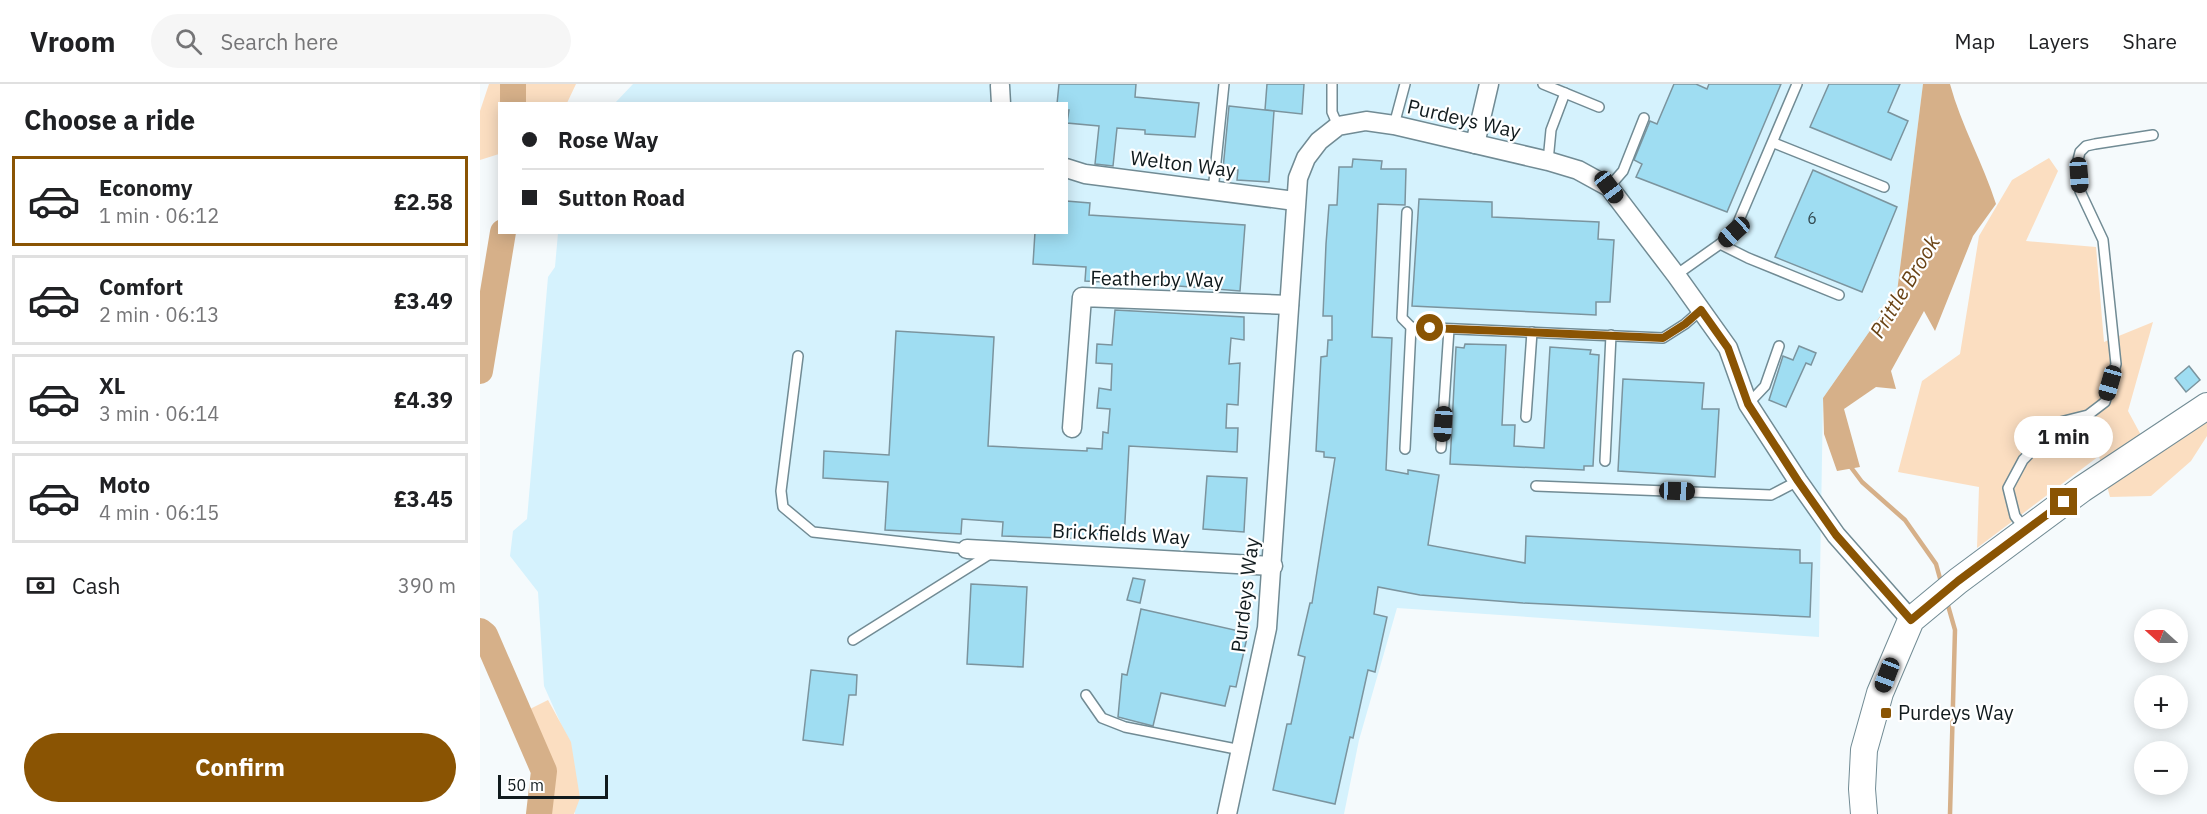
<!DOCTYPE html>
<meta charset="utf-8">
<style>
body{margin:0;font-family:"IBM Plex Sans",sans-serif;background:#f6f6f6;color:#202124;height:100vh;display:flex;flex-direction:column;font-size:22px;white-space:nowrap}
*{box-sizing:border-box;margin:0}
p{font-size:20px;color:#757577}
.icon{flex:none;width:33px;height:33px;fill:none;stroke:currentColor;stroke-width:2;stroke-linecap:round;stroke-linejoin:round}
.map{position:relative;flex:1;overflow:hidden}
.sheet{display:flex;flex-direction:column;background:#fff;width:480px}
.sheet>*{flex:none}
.banner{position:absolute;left:18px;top:18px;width:570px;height:132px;border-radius:0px;box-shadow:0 3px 15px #0003;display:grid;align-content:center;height:132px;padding:0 24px;background:#fff}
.needle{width:39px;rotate:291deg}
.tools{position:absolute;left:1654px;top:525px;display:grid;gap:12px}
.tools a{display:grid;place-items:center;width:54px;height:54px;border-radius:50%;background:#fff;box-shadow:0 3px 15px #0003;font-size:30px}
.scale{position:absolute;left:18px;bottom:15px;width:110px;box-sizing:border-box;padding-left:6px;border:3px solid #101a1d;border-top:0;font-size:16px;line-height:21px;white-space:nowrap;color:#101a1d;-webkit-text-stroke:4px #fff;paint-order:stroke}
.end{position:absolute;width:27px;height:27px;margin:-14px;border:8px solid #8a5403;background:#fff;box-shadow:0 0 0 3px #fff}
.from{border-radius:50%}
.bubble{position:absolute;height:42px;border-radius:21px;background:#fff;box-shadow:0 3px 15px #0003;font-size:20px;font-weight:800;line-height:42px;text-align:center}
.car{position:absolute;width:18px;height:36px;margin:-18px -9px;border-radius:8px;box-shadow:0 0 4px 2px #0007;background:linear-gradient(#222 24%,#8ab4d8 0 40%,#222 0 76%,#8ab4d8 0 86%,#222 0)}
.banner b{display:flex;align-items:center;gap:21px;height:57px;font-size:22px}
.banner b+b{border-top:2px solid #e0e0e0}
.banner i{width:15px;height:15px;background:#202124}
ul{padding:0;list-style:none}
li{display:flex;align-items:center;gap:18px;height:90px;margin:0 12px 9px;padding:0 12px;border:3px solid #e0e0e0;border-radius:0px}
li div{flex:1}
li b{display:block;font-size:22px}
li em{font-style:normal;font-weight:800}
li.on{border-color:#8a5403}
li>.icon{width:54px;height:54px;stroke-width:1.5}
h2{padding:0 24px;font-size:27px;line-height:72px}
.pay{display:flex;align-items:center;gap:15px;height:66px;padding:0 24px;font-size:22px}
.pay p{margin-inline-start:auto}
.action{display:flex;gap:12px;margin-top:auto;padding:12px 24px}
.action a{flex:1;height:69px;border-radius:36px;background:#8a5403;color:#fff;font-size:24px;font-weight:800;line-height:69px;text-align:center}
header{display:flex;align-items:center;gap:36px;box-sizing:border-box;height:84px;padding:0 30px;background:#fff;border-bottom:2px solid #e0e0e0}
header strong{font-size:28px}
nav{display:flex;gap:33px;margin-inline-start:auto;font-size:21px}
.search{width:420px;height:54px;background:#f6f6f6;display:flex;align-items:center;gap:15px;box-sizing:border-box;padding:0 21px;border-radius:33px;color:#757577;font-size:22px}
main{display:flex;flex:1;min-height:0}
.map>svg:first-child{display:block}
</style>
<header>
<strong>Vroom</strong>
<div class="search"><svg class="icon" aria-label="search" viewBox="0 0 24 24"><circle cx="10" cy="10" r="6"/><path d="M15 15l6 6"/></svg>Search here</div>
<nav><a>Map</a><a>Layers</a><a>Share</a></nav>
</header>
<main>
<section class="sheet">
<h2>Choose a ride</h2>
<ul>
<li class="on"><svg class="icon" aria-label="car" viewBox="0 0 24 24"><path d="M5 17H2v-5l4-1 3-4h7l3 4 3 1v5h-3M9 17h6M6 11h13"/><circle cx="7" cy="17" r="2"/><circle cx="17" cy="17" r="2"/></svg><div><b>Economy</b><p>1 min · 06:12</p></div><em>£2.58</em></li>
<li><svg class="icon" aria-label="car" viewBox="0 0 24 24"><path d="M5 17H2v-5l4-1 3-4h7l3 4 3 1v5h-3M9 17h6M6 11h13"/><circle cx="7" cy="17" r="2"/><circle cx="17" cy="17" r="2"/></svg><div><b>Comfort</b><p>2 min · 06:13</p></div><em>£3.49</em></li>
<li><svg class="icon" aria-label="car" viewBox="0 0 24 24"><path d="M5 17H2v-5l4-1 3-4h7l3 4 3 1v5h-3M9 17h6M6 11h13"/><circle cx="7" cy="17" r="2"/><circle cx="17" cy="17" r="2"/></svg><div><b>XL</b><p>3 min · 06:14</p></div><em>£4.39</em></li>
<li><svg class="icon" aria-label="car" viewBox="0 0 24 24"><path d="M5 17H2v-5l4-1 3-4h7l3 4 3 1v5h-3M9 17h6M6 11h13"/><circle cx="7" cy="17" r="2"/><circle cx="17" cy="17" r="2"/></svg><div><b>Moto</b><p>4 min · 06:15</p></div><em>£3.45</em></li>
</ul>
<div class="pay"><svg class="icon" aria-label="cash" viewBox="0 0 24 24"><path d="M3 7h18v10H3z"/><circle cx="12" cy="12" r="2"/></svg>Cash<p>390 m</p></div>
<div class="action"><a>Confirm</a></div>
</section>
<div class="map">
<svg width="1727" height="730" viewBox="0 0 1727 730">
<rect width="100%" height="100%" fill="#f5fafc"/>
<polygon fill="#d5f2fd" points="153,0 1443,0 1417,208 1343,314 1339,553 917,524 879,656 864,730 95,730 94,697 85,649 64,602 58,508 30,472 33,447 47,435 68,193 75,183 78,149 586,148 586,20 135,19"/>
<g fill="#fbdec1">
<polygon points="9,0 96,0 87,19 20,20 19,70 0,76 0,27"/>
<polygon points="1569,74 1578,87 1546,157 1616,163 1624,258 1673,238 1648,327 1662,353 1727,332 1727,352 1711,377 1671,412 1630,413 1619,372 1497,464 1499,403 1418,388 1442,297 1480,270 1499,152 1532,96"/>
<polygon points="68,616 91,658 100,714 94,730 63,730 67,698 60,657 48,626"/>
</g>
<path fill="#d6b089" d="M1443,0H1470C1481,41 1503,79 1516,120L1493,152L1455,247L1444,227L1411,287L1416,305L1396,303L1364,325L1380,383L1357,387L1344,350L1343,314L1417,208Z"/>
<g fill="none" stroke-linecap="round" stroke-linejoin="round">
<g stroke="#d6b089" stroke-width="4.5">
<polyline points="1370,382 1382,398 1425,436 1456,480 1461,498"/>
<polyline points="1467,518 1475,546 1470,730"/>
</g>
<g stroke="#d6b089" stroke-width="26">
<polyline points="33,20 33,0"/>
<polyline points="0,287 23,148"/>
<polyline points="0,547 5,551 64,687 59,730"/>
</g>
</g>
<g fill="#9fddf2" stroke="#7b949e" stroke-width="1.5">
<polygon points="579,0 656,0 655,13 719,19 715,53 665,50 665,46 637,44 633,82 615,80 619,42 587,39 589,26 586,26 586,20 577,20"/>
<polygon points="787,0 824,0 822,30 785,26"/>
<polygon points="1194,0 1216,0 1227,5 1229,0 1301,0 1247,128 1156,93 1162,80 1154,76 1170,37 1177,40"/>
<polygon points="1349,0 1420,0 1408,28 1428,37 1411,76 1330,43"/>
<polygon points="749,22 794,27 789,98 757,96 758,86 743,85"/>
<polygon points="873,75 902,77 901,85 926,85 925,121 898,120 892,253 912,254 906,386 928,390 928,386 959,391 948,461 1045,479 1046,452 1320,466 1320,479 1332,479 1330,533 1043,519 940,511 898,503 894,530 907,533 895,588 888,586 873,654 870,653 855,720 793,706 807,640 811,640 825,573 818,571 830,519 832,519 855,374 844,373 844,368 836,367 841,273 847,272 848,256 852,256 852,232 843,232 846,160 849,121 857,121 859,83 872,83"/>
<polygon points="1333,86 1417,123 1382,208 1295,173"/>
<polygon points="939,115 1012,118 1012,133 1119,138 1118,155 1134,156 1130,218 1116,218 1116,231 932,222"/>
<polygon points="586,117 610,119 609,131 765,141 760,207 624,196 623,198 605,197 606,183 553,180 555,148 586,148"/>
<polygon points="635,226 764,233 764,256 751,254 749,280 760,279 758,321 747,320 746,344 758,344 757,368 649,362 644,456 522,452 523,438 482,435 481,450 405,446 408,398 343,394 344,367 409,371 416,247 514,253 508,362 607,367 607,364 622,365 623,348 628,349 630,325 617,324 619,304 631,306 632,280 616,279 617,260 632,261"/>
<polygon points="985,260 1026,261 1022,341 1035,341 1034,362 1064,364 1070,263 1111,266 1110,270 1119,271 1113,382 1104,382 1104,386 970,380 976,263 984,264"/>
<polygon points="1319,262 1336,269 1331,281 1326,279 1306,323 1289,316 1303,272 1313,276"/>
<polygon points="1709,282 1720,296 1706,308 1695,294"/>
<polygon points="1143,295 1224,299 1222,325 1239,325 1235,393 1138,387"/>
<polygon points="727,392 767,394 764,448 723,445"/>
<polygon points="653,494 665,496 660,519 647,516"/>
<polygon points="491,500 547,503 543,583 487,580"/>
<polygon points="661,525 768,549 756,603 750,602 745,622 681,609 673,642 638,633 642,590 647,591"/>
<polygon points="331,586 377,591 376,611 369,611 363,661 323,656"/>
</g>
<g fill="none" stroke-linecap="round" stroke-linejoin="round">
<g stroke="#718b94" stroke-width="12">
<g id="lane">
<polyline points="852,0 852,28 858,42"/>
<polyline points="1063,0 1119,23"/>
<polyline points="914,41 925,0"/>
<polyline points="1294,59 1404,103"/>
<polyline points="1068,77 1071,46 1085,9"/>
<polyline points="1129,103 1143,87 1164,34"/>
<polyline points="733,107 744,0"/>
<polyline points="927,128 922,234 931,243 1183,254 1205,240 1221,226"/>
<polyline points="1240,160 1268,174 1359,211"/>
<polyline points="1196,191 1240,160 1254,148 1317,0"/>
<polyline points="318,272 301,407 303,423 333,448 487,465"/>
<polyline points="1268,320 1285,302 1299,262"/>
<polyline points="1046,333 1052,248"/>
<polyline points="961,364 969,245"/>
<polyline points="925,365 931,243"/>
<polyline points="1125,377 1131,251"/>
<polyline points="1056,402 1291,411 1318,397"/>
<polyline points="1545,445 1535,432 1528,404 1543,376 1580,338 1608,331 1625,318 1636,280 1623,156 1600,107 1598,76 1600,68 1606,62 1615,60 1673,51"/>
<polyline points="373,556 510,470"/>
<polyline points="606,611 622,634 645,643 761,666"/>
</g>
</g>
<g stroke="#718b94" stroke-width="21">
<g id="street">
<polyline points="520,2 521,20"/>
<polyline points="995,60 1009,0"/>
<polyline points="586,84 605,90 815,117"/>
<polyline points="592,344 602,213 809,221"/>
<polyline points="487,465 793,482"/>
<polyline points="747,730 787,544 818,94 826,74 839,57 858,42 886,37 914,41 1068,77 1098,86 1129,103 1196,191 1248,264 1268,320 1318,397 1356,451 1431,536"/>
</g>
</g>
<g stroke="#718b94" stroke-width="28">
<polyline id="secondary" points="1384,730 1382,705 1384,666 1400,609 1431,536 1478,497 1602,405 1727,322"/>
</g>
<use href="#lane" stroke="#fff" stroke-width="9"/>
<use href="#street" stroke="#fff" stroke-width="18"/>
<use href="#secondary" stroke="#fff" stroke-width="26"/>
</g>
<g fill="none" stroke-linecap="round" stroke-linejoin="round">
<polyline stroke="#8a5403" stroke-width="8" points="950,244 1183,254 1205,240 1221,226 1248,264 1268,320 1318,397 1356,451 1431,536 1478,497 1584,418"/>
</g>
<rect fill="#8a5403" stroke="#fff" stroke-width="2" x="1400" y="623" width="12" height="12" rx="3"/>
<g text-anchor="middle" stroke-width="4.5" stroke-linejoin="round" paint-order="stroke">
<g font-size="16" fill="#344b52">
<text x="1332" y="140">6</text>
</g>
<g font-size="20" fill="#101a1d" stroke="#fff">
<text transform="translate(984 35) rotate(13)" y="7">Purdeys Way</text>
<text transform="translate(703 80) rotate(7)" y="7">Welton Way</text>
<text transform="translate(677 195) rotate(1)" y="7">Featherby Way</text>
<text transform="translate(641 450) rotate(3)" y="7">Brickfields Way</text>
<text transform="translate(765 511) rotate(-83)" y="7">Purdeys Way</text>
</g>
<g font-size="20" fill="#101a1d" stroke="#fff" text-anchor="start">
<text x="1418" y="636">Purdeys Way</text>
</g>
<g font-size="21" font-style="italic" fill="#6a4416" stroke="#fff">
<text transform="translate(1425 203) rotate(-59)" y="7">Prittle Brook</text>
</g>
</g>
</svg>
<div class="tools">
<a><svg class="needle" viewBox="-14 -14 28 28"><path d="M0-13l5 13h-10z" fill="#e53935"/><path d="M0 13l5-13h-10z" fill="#757577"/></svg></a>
<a>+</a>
<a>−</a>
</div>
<div class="scale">50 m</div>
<i class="end from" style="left:950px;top:244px"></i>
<i class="end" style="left:1584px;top:418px"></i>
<div class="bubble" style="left:1534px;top:332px;width:99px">1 min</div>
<i class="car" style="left:1599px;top:91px;rotate:176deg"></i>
<i class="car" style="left:1129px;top:103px;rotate:143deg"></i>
<i class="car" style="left:1254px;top:148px;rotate:228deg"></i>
<i class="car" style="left:1630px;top:299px;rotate:196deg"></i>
<i class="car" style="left:963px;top:340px;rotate:184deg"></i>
<i class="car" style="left:1197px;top:407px;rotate:92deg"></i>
<i class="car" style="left:1407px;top:591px;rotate:201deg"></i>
<div class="banner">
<b><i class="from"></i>Rose Way</b>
<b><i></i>Sutton Road</b>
</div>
</div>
</main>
